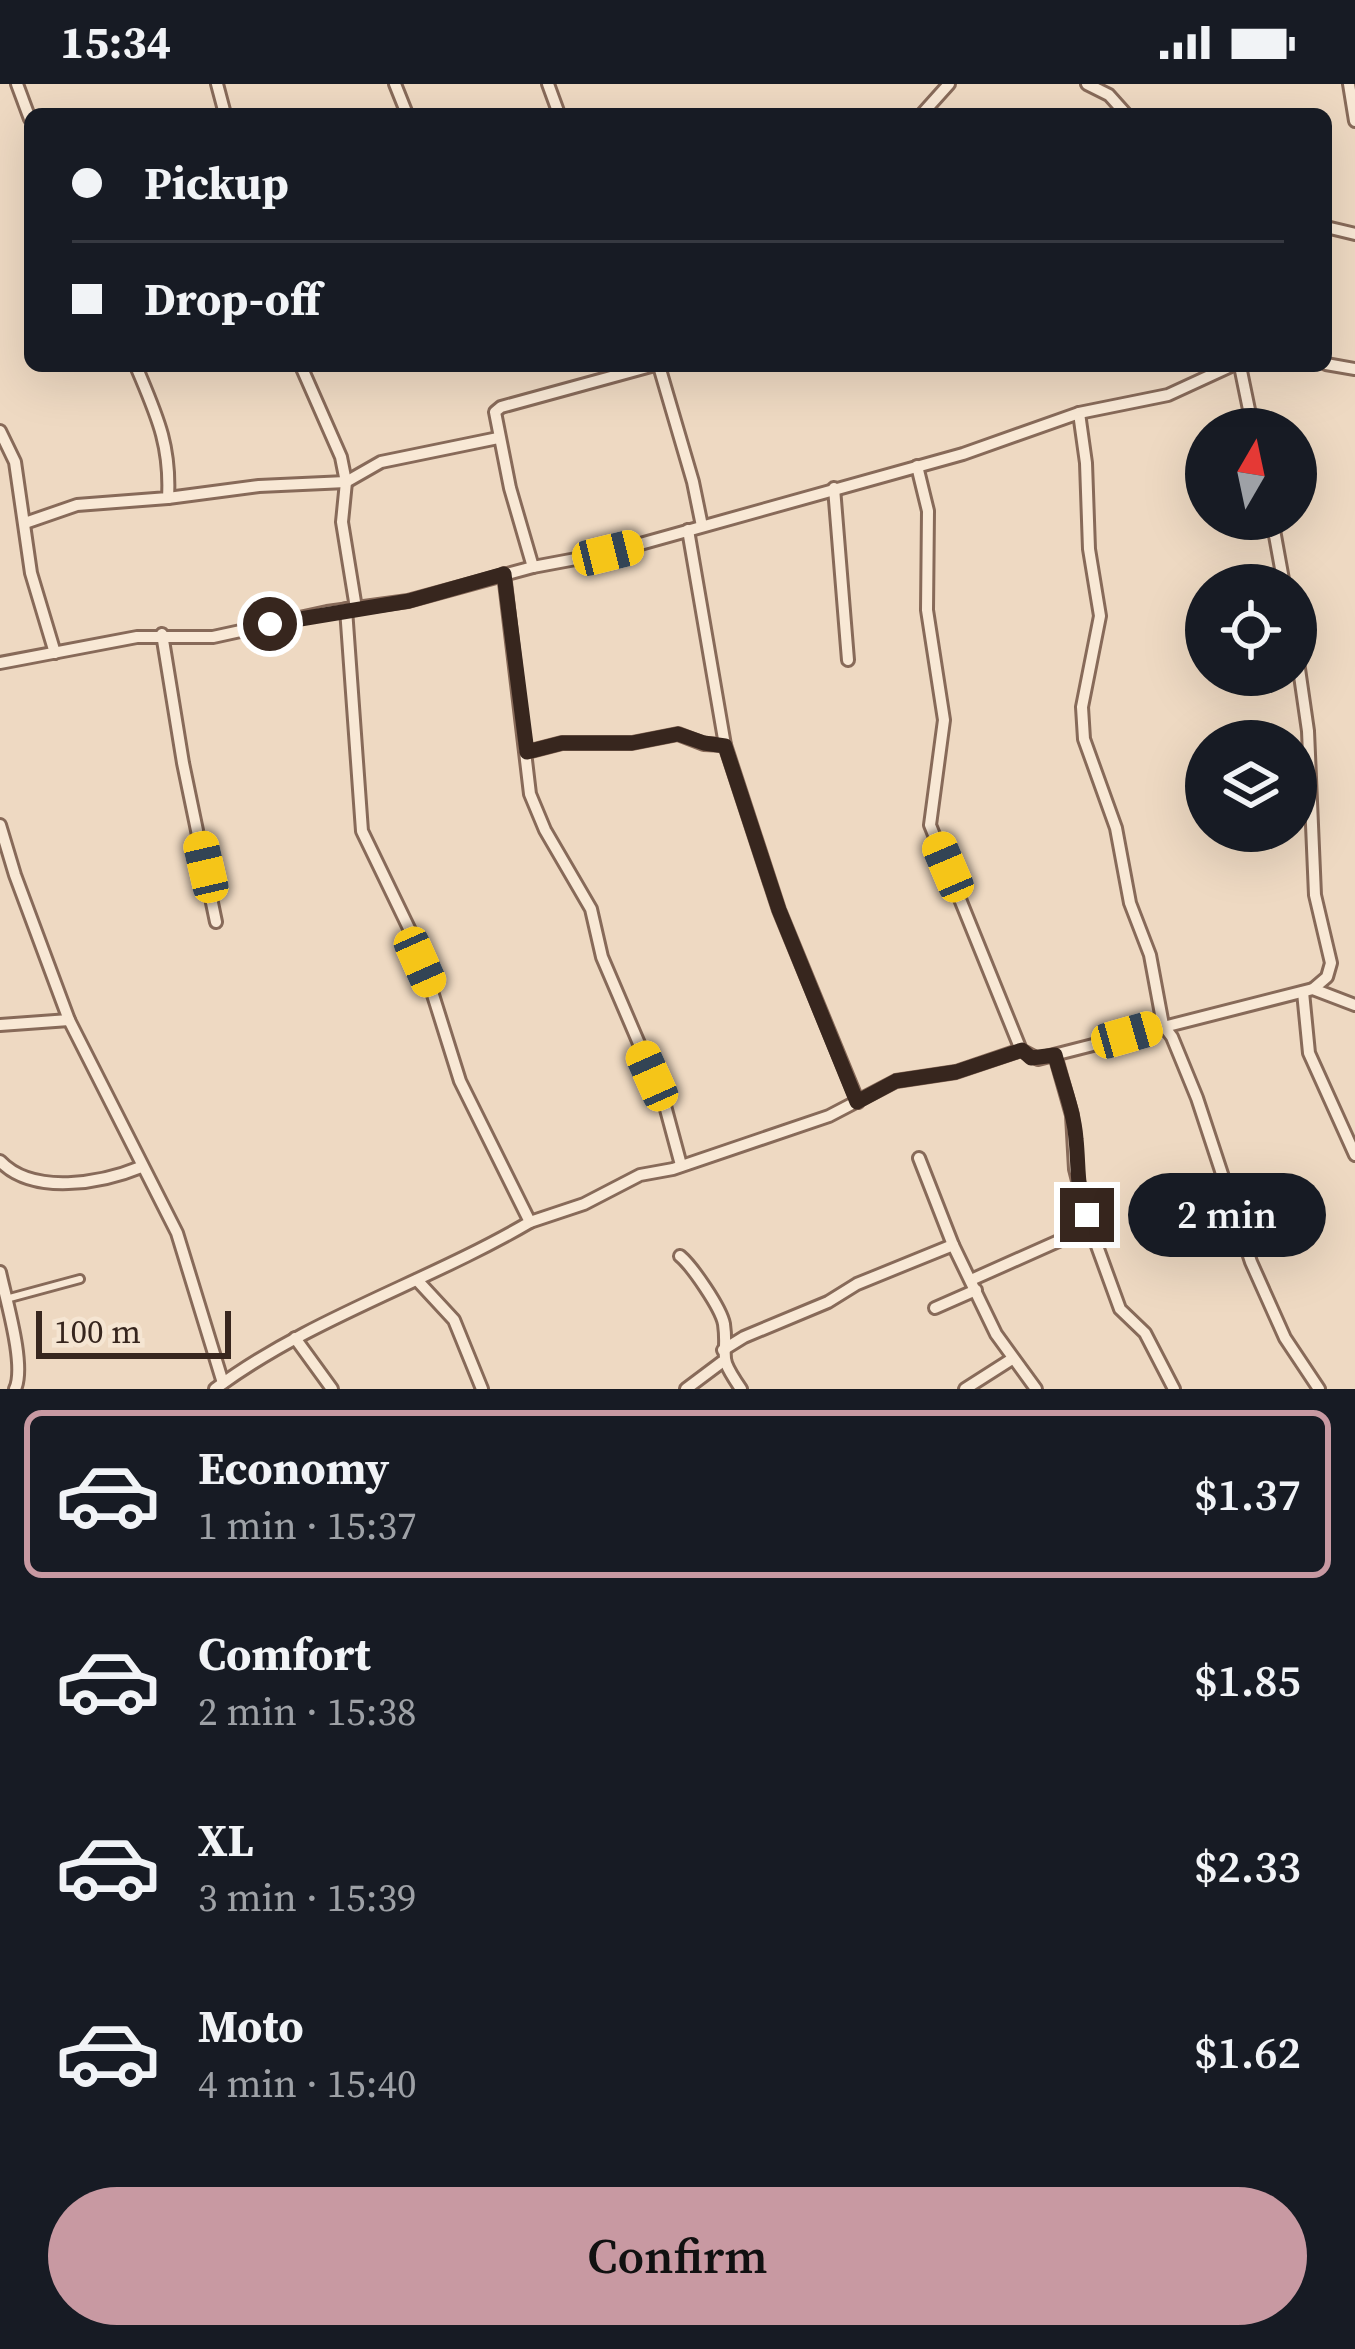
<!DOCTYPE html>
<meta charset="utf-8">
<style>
body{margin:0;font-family:"Source Serif 4",serif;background:#242831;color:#f1f3f6;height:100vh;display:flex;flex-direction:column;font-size:45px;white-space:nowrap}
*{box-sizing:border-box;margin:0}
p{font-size:39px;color:#9ea1a6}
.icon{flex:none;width:66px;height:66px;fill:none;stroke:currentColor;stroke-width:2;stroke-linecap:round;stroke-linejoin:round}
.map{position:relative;height:1305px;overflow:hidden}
.drawer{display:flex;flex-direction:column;background:#171b24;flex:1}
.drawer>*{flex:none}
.banner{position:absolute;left:24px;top:24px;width:1308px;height:264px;border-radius:18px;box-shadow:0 12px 48px #0002;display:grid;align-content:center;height:264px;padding:0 48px;background:#171b24}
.needle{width:78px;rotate:9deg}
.fabs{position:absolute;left:1185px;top:324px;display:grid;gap:24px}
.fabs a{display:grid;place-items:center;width:132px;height:132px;border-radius:50%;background:#171b24;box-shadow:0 12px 48px #0002;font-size:60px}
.scale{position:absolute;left:36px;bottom:30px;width:195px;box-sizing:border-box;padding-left:12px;border:6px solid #37261e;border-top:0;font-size:33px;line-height:42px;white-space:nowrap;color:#37261e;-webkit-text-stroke:9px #f5e5d2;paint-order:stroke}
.end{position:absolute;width:54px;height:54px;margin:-27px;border:15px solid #37261e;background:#fff;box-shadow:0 0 0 6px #fff}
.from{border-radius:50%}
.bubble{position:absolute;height:84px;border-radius:42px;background:#171b24;box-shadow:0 12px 48px #0002;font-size:39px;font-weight:600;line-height:84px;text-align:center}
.car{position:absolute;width:36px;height:72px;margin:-36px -18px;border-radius:15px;box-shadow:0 0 9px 3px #0007;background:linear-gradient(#f5c518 24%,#345 0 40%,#f5c518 0 76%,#345 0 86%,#f5c518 0)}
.banner b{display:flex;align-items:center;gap:42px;height:114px;font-size:45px}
.banner b+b{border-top:3px solid #363941}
.banner i{width:30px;height:30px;background:#f1f3f6}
ul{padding:21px 0 0;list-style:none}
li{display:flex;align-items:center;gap:36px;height:168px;margin:0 24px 18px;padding:0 24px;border:6px solid transparent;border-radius:18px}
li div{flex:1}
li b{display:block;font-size:45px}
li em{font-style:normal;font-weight:600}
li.on{border-color:#c899a2}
li>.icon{width:108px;height:108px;stroke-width:1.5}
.primary-button{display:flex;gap:24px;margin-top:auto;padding:24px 48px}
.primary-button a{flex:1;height:138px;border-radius:72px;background:#c899a2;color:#111;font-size:48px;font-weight:600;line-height:138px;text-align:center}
.status{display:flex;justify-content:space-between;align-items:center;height:84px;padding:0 60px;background:#171b24;direction:ltr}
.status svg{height:33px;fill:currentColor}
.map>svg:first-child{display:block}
</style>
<div class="status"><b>15:34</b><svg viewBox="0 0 49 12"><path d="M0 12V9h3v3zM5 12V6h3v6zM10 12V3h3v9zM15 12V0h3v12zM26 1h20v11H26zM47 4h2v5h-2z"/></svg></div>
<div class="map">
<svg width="1355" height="1305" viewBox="0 0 1355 1305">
<rect width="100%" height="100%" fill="#eed9c2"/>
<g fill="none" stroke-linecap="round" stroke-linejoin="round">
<g stroke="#876a59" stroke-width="12">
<polyline id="service" points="6,1215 80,1195"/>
</g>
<g stroke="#876a59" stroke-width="16">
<g id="minor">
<polyline points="17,0 30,35"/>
<polyline points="217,0 225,30"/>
<polyline points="395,0 407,30"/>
<polyline points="548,0 559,30"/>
<polyline points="1087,0 1109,11 1126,30"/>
<polyline points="1349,0 1355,37"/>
<polyline points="922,30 949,0"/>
<polyline points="1326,143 1355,150"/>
<polyline points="1326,280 1355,285"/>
<polyline points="301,282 341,373 346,398 342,438 356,524"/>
<polyline points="659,282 693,398 702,442"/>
<polyline points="1240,282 1253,345"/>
<polyline points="1079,329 1086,379 1089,465 1100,532 1082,623 1084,655 1116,744 1130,819 1150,871 1163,941 1172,953 1197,1014 1251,1178 1285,1254 1319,1305"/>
<polyline points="0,347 15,378 31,489 55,569"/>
<polyline points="917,382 928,427 927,526 944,636 930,741 1021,966 1038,975 1313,905 1355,921"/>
<polyline points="834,404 848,576"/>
<polyline points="168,414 259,402 346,398 381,378 498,354"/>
<polyline points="1272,435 1284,501"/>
<path d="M25,439L77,421L168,414C171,360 156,330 136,282"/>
<polyline points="688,446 725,661 779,826 858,1018"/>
<polyline points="533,483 510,404 495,328 501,323 651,282"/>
<polyline points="504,490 530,710 545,746 591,825 602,873 664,1018 681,1081"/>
<polyline points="162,550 183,679 216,838"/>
<polyline points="1296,564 1308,647 1315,811 1331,879 1327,893 1313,905"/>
<polyline points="0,579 137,553 213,553 327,528 408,517 533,483 608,469 963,370 1079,329 1168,311 1231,282"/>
<polyline points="527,668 562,659 632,659 678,650 704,660 725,661"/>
<polyline points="0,741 15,791 69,936 177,1149 223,1299"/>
<polyline points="1303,908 1309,969 1355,1071"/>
<polyline points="0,941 69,936"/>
<polyline points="919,1074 953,1161 996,1250 1036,1305"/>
<path d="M0,1077C33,1112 102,1099 141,1083"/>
<polyline points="530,1138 584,1120 640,1091 673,1085 829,1032 896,997 956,988 1021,966"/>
<polyline points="1089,1140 1120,1225 1145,1249 1174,1305"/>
<path d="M680,1172C692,1182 721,1224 724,1240C729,1277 715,1267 741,1305"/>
<path d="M0,1188C6,1216 26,1282 15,1305"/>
<polyline points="417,1196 454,1236 482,1305"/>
<polyline points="971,1196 1081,1147 1089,1140 1075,1085 1072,1031 1055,971"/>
<polyline points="935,1224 976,1206"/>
<polyline points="295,1254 332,1305"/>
<polyline points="723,1266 744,1253 828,1218 857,1200 953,1161"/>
<path d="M215,1305C310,1234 428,1198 530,1138L460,997L418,863L362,747L346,525"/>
<polyline points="686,1305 722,1278"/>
<polyline points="965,1305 1012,1275"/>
</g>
</g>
<use href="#service" stroke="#f8e8d5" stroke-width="6"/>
<use href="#minor" stroke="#f8e8d5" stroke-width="10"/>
</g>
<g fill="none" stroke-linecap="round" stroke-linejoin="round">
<path stroke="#37261e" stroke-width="15" d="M270,540L409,517L504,490L527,668L562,659H632L678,650L704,659L725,662L779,826L857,1018L896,997L956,988L1022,966L1031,974L1055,971C1062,998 1074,1027 1076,1055C1079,1083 1076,1104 1087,1131"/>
</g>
</svg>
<div class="fabs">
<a><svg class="needle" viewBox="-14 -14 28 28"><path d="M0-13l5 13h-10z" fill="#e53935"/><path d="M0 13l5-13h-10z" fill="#9ea1a6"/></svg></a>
<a><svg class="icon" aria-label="locate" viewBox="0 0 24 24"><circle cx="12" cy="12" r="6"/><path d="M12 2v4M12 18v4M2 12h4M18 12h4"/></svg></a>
<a><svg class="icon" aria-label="layers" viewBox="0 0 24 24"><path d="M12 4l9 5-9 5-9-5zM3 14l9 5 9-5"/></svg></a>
</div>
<div class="scale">100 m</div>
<i class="end from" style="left:270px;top:540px"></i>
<i class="end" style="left:1087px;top:1131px"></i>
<div class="bubble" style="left:1128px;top:1089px;width:198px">2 min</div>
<i class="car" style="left:608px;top:469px;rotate:76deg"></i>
<i class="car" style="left:206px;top:783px;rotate:347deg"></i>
<i class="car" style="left:948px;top:783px;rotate:337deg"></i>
<i class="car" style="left:420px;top:878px;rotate:156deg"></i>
<i class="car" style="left:1127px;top:951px;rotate:74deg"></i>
<i class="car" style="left:652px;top:992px;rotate:336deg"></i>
<div class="banner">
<b><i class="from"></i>Pickup</b>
<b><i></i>Drop-off</b>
</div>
</div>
<section class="drawer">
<ul>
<li class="on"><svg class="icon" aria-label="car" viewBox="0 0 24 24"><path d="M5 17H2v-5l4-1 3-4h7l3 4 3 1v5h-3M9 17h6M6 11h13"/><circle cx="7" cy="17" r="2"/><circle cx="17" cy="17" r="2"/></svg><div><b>Economy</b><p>1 min · 15:37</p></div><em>$1.37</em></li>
<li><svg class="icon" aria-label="car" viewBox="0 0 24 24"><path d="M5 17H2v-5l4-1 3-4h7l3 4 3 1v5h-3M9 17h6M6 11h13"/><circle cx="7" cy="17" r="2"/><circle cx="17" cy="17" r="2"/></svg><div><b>Comfort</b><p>2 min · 15:38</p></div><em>$1.85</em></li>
<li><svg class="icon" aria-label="car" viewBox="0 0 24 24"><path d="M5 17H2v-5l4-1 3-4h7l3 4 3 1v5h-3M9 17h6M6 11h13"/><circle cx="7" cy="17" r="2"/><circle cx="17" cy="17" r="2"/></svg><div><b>XL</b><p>3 min · 15:39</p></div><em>$2.33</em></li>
<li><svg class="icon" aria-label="car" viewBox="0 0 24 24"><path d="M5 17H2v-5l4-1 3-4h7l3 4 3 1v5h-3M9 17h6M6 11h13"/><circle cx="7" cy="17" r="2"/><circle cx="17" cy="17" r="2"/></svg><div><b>Moto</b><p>4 min · 15:40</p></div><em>$1.62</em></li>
</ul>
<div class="primary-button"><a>Confirm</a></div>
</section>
